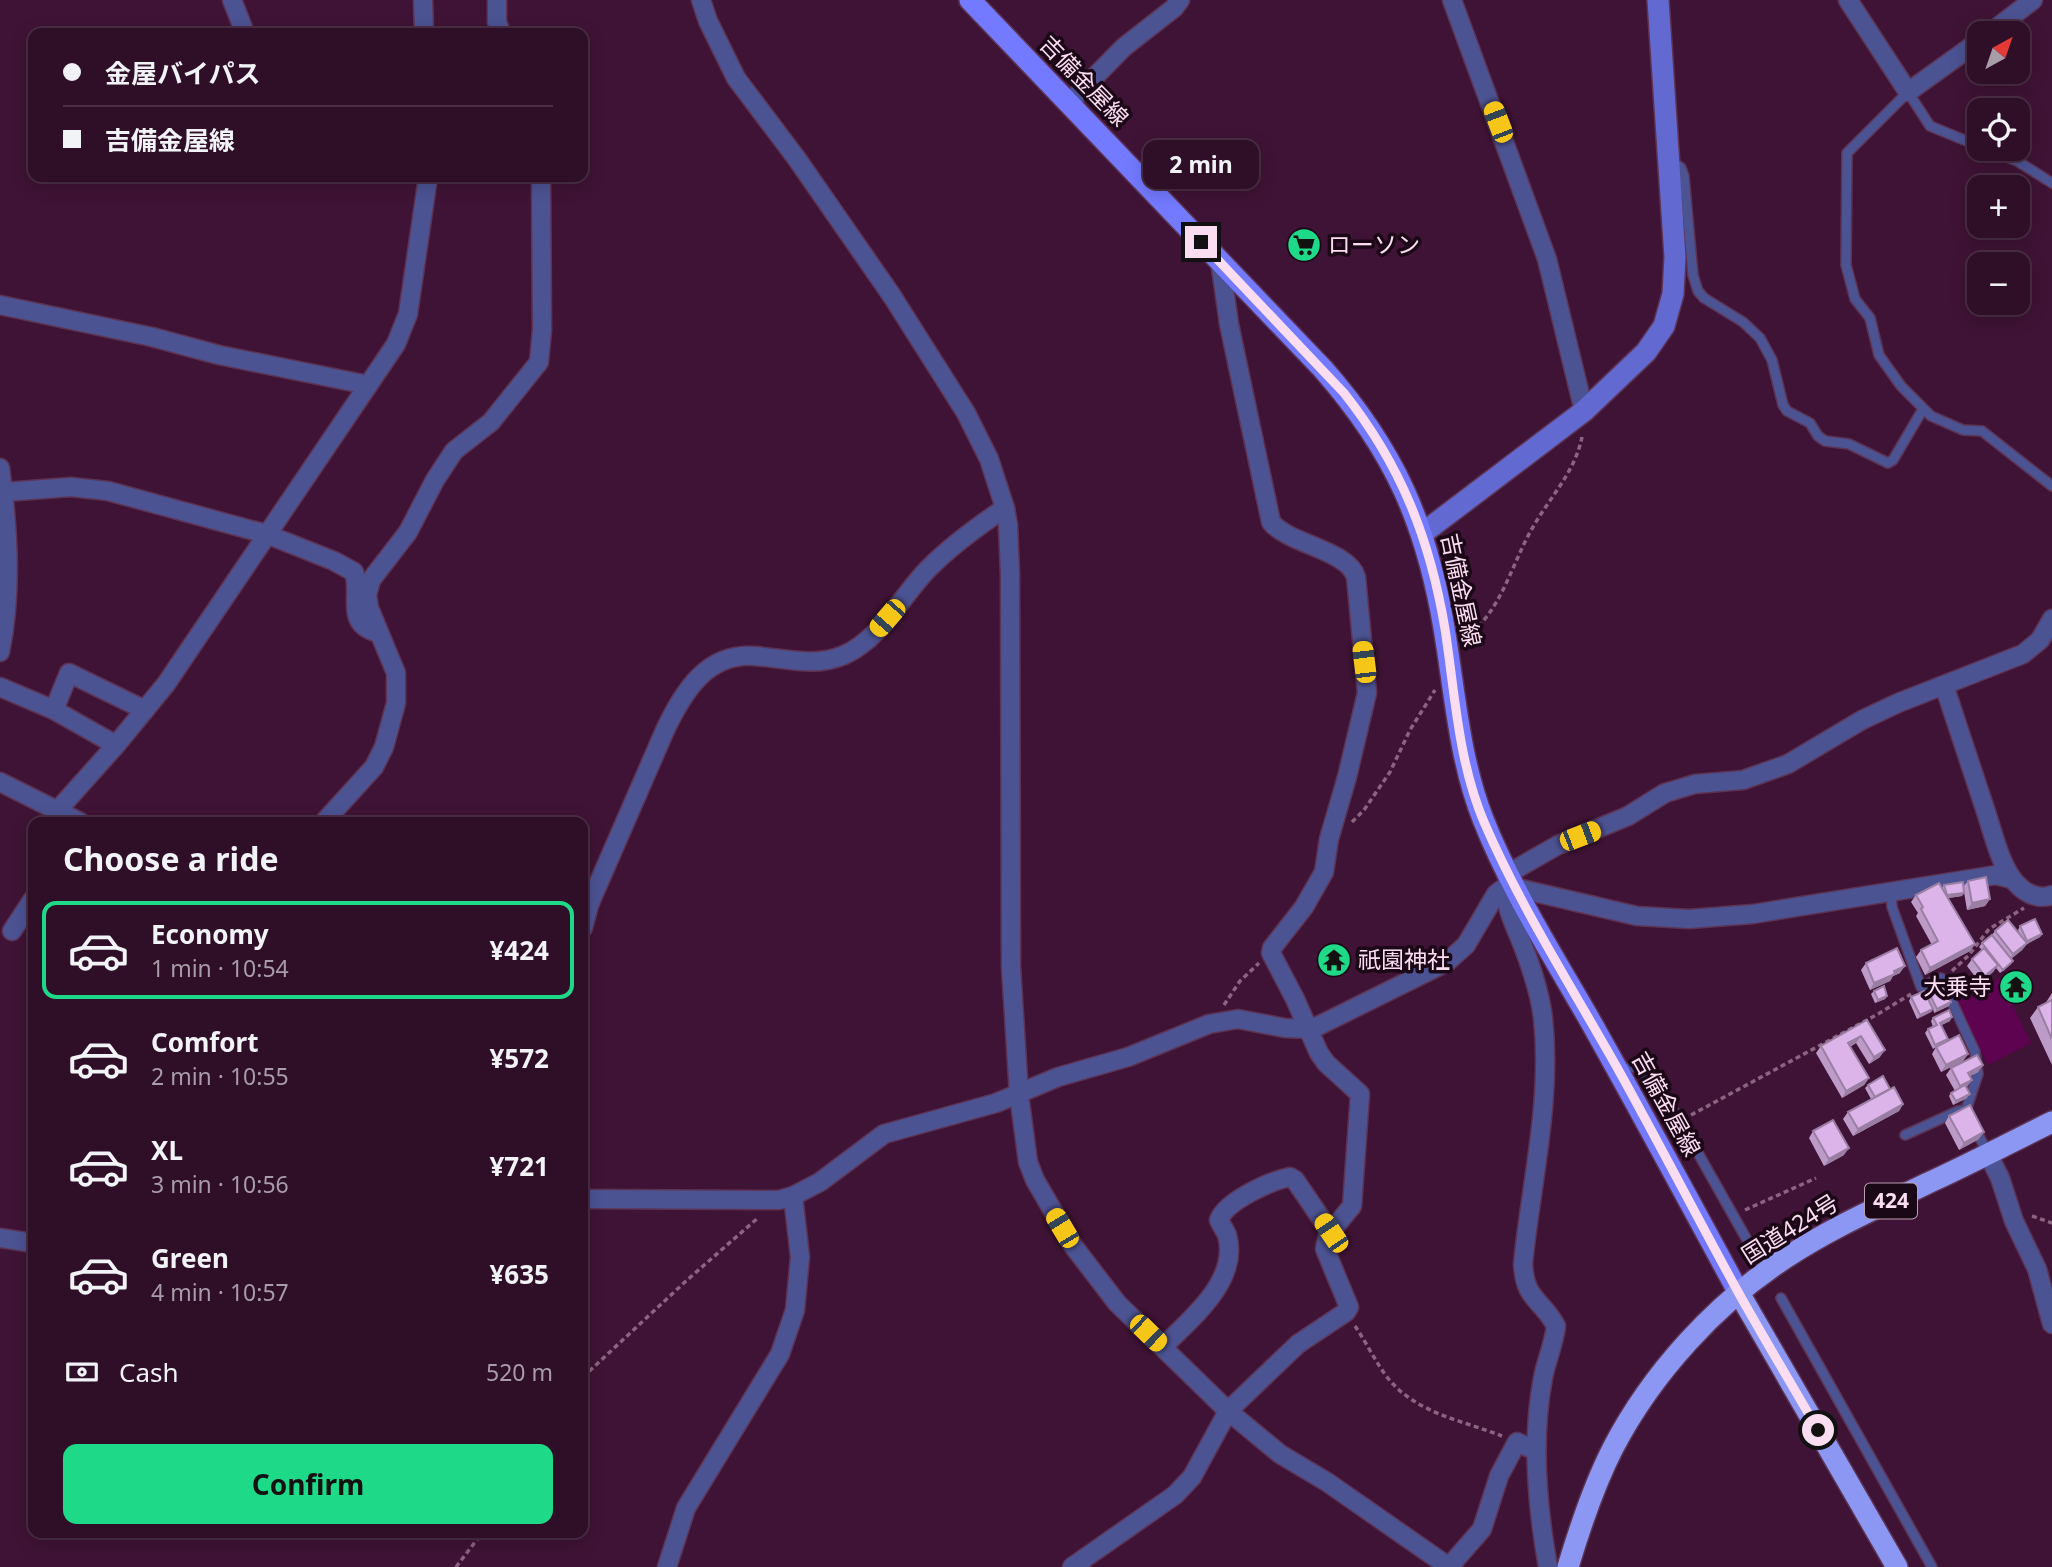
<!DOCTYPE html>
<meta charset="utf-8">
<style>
body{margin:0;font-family:"Noto Sans","Noto Sans JP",sans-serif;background:#3b1c34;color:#f1f3f6;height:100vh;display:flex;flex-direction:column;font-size:26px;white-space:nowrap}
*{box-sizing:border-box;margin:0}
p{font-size:23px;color:#a79ca8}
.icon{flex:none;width:38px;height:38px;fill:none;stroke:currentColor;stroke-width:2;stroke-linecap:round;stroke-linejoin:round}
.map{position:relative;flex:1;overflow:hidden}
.sheet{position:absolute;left:28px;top:817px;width:560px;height:721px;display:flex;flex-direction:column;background:#2f0e28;border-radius:14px;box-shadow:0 4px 18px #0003,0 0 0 2px #4a2e45}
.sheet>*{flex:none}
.guide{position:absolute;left:28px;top:28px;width:560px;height:154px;border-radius:14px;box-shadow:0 4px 18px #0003,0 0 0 2px #4a2e45;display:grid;align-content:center;height:154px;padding:0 35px;background:#2f0e28}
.needle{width:46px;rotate:40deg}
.fabs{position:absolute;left:1967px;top:21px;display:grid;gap:14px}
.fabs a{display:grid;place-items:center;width:63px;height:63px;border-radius:14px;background:#2f0e28;box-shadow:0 4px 18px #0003,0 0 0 2px #4a2e45;font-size:35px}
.end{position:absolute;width:32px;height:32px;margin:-16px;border:9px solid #fbddf2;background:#111;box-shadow:0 0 0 4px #111}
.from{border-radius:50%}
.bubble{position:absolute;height:49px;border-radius:14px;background:#2f0e28;box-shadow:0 4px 18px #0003,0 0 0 2px #4a2e45;font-size:23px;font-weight:700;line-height:49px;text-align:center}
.car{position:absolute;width:21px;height:42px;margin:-21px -10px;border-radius:9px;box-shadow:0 0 5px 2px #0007;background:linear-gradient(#f5c518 24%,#345 0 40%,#f5c518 0 76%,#345 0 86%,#f5c518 0)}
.guide b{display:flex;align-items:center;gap:24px;height:66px;font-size:26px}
.guide b+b{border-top:2px solid #4a2e45}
.guide i{width:18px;height:18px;background:#f1f3f6}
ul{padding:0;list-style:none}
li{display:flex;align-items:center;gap:21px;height:98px;margin:0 14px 10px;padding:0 21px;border:4px solid transparent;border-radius:14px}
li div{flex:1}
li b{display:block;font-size:26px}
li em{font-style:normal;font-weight:700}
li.selected{border-color:#1dd988}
li>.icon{width:63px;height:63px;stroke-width:1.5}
h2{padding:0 35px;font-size:32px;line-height:84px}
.pay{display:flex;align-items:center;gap:18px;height:77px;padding:0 35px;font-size:26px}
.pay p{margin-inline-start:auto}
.primary-button{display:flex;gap:14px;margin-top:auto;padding:14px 35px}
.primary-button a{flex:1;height:80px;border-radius:14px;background:#1dd988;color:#111;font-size:28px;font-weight:700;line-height:80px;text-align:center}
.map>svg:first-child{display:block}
</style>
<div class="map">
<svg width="2052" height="1567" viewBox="0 0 2052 1567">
<rect width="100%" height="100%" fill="#3f1335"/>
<polygon fill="#5e034f" points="1999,978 2031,1043 1988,1065 1956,1000"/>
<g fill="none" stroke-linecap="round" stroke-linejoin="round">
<g stroke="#5d3353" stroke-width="12">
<g id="lane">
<polyline points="1979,146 1930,126 1908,92 1847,153 1846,265 1855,299 1870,318 1879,355 1901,386 1931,416 1963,430 1982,431 2052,486"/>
<polyline points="1986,149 2017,161 2052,183"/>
<polyline points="1671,160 1681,168 1684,176 1693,275 1698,291 1704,298 1743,322 1760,338 1772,360 1783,405 1787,411 1810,423 1818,436 1825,441 1849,444 1888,463 1893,460 1923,409"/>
<polyline points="1891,890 1892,907 1921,987 1941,978 1975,1052 1978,1074 1966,1110 1988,1154"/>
<polyline points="1619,1072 1632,1067 1639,1067 1676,1114 1751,1247"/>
<polyline points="1905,1135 1958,1111 1966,1110"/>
<polyline points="1781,1298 1932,1567"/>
</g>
</g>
<g stroke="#5d3353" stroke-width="21">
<g id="street">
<polyline points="232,0 245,33"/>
<polyline points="423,0 424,33"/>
<polyline points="497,0 497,22 501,33"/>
<polyline points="701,0 708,21 736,78 797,159 892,296 966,413 989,459 1005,508 1008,525 1010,573 1011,967 1019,1095 1028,1162 1035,1180 1074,1247 1117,1303 1228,1411 1280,1454 1327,1482 1449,1567"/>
<polyline points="1452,0 1547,259 1584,411"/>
<polyline points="1848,0 1908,92 1979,41"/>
<polyline points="1990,33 2033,0"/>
<polyline points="1069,103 1124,47 1174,8 1180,0"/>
<polyline points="0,305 152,337 219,355 368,385"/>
<path d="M0,468C8,525 12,595 0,652"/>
<path d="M4,492L71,487L108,491L266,534L334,561L354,572C362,596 343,624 379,633"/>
<path d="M1944,685C1958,727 1972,770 1986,812C1993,833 1999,859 2011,877C2021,891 2036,901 2052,895"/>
<polyline points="0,687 54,710 116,745"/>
<polyline points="54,710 69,673 145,710"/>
<polyline points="0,782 80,822"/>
<polyline points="58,810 116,745 166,684 396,344 408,314 428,177"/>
<polyline points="324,822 374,767 384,747 396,703 396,673 369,608 367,595 371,580 408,532 435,480 454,451 491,422 539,362 542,330 541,177"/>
<polyline points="1509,873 1558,845 1628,816 1665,793 1695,784 1743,780 1788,764 1862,720 1898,703 2023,654 2040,640 2052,619"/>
<path d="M1507,885C1503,905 1516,927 1523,946C1532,969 1540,994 1543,1018C1552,1101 1531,1183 1523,1264C1525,1301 1542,1299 1556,1326C1554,1344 1546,1361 1543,1378C1531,1440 1537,1506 1548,1567"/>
<polyline points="1517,888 1637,916 1689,919 1753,914 1996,875 2012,879"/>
<path d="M583,928L589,905L666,728C684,691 707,653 754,656C785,658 814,668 844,655C881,639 902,595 929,568C952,545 978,526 1005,508"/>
<polyline points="12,931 33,899"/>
<polyline points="1988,1154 2000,1178 2014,1221 2037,1269 2052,1324"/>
<polyline points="583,1199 779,1200 793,1196 820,1182 884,1134 996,1103 1058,1077 1128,1057 1209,1024 1238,1019 1285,1028 1310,1029 1316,1027 1447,962 1466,945 1496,894 1513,881"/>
<polyline points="0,1238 33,1243"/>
<path d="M1163,1347C1190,1319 1240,1281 1227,1235C1225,1230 1221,1225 1219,1220C1226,1201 1270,1181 1290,1177L1295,1180L1331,1233"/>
<polyline points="667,1567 686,1508 780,1354 795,1310 800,1257 793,1196"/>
<path d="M1072,1567L1175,1495L1192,1477L1228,1411L1298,1344L1346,1312L1349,1307L1325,1249L1328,1235L1352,1206L1360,1094L1326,1063L1319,1053L1295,999L1271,953L1272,948L1304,907L1324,872L1329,839L1347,777L1367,693L1356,577C1348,550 1288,544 1271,522L1229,324L1220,261"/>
<polyline points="1449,1567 1482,1529 1499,1476 1517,1442 1536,1451"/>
</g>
</g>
<g stroke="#5d3353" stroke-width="24">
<polyline id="secondary" points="1423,533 1584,411 1646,352 1664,326 1673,294 1675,257 1658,0"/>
</g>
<g stroke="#5d3353" stroke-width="24">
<path id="primary" d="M970,0L1323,369C1394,450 1426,522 1444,628C1455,692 1459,758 1483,819C1510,888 1555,959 1592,1024C1642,1113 1690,1203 1739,1293"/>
</g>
<g stroke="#5d3353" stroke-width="24">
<g id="highway">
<polyline points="1739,1293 1897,1567"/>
<path d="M1568,1567C1580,1527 1594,1485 1613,1448C1652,1373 1716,1303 1787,1257C1831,1228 1881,1206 1928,1183C1970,1164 2011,1142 2052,1122"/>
</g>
</g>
<g stroke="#8a6481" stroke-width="3.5" stroke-dasharray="5 3.5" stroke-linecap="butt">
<path d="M1465,637C1501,614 1512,562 1533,527C1550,497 1575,472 1582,437"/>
<polyline points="1352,822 1364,810 1390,772 1410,730 1435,690"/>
<polyline points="1952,971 1969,955 1989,929 2024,908"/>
<polyline points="1224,1005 1240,981 1259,963"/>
<polyline points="1691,1115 1878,1014 1911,994"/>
<polyline points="1745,1210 1816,1178"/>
<polyline points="2032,1216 2052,1223"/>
<path d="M1355,1326C1366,1342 1375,1361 1387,1377C1415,1413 1461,1420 1502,1436"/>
<polyline points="583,1377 686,1281 759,1217"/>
<polyline points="456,1567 482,1533"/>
</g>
<use href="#lane" stroke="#4c5393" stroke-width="9"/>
<use href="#street" stroke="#4c5393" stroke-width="18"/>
<use href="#secondary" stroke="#6269d0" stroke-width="21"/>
<use href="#primary" stroke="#737aff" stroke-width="21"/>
<use href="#highway" stroke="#8c97f4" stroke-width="21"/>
</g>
<g fill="#bd9bc8">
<polygon points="1968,881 1990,899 1985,906 1967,910 1964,892 1962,896 1948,898 1975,944 1970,951 1925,975 1916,957 1921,950 1932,945 1916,916 1918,913 1911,902 1916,895 1942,888 1944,885 1963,887"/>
<polygon points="2020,926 2042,934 2040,937 2027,944 2022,950 2011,959 2013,961 2010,965 2000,973 1996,968 1993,972 1980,983 1967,966 1972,959 1982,950 1979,947 1982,943 1992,935 1995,931 2021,936 2018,930"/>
<polygon points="1866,963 1900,973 1893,976 1890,981 1870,990 1861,970"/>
<polygon points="1874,991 1887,996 1885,999 1875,1003 1871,994"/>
<polygon points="1928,991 1949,1006 1934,1013 1933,1009 1931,1012 1917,1019 1909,1001 1911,997 1926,994"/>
<polygon points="2052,993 2052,1065 2030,1018 2038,1007 2045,1004"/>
<polygon points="1933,1018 1950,1021 1941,1025 1946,1042 1968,1054 1963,1061 1941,1072 1932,1054 1936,1047 1933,1049 1925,1033 1928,1029 1933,1027 1931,1021"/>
<polygon points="1867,1020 1880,1057 1869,1064 1856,1043 1850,1047 1869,1078 1864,1085 1842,1098 1816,1053 1821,1046"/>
<polygon points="1983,1065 1978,1072 1970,1076 1966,1087 1967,1098 1953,1105 1949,1096 1951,1093 1955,1091 1946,1075 1951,1068"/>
<polygon points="1868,1085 1890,1089 1903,1104 1899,1111 1853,1136 1843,1119 1848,1112 1871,1099 1865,1088"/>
<polygon points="1949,1116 1979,1139 1959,1150 1945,1123"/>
<polygon points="1813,1131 1844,1155 1824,1166 1809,1138"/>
</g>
<g fill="#9a7ea3">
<polygon points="1964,893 1962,896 1943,899 1945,896"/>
<polygon points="1990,899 1985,906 1967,910 1972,903"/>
<polygon points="2042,934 2040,937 2027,944 2022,950 2008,961 2013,954 2025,945 2027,941"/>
<polygon points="1975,944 1970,951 1925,975 1930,968"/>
<polygon points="1998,965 1993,972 1980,983 1985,976"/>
<polygon points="1905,966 1900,973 1893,976 1890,981 1870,990 1874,983 1894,971"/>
<polygon points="1887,996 1885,999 1875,1003 1878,1000"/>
<polygon points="1951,1002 1949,1006 1934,1013 1937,1009"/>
<polygon points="1933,1009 1931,1012 1917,1019 1920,1015"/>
<polygon points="1952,1017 1950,1021 1938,1027 1940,1023"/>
<polygon points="1861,1036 1856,1043 1843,1050 1848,1043"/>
<polygon points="1885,1050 1880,1057 1869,1064 1874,1057"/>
<polygon points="1968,1054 1963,1061 1941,1072 1946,1065"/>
<polygon points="1983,1065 1978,1072 1963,1080 1968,1073"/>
<polygon points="1869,1078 1864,1085 1842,1098 1846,1091"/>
<polygon points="1972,1080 1967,1087 1955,1093 1960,1086"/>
<polygon points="1970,1094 1967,1098 1953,1105 1956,1101"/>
<polygon points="1903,1104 1899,1111 1853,1136 1858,1129"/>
<polygon points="1984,1132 1979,1139 1959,1150 1964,1143"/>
<polygon points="1849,1148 1844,1155 1824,1166 1829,1159"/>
</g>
<g fill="#dcb4e9" stroke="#9a7ea3" stroke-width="2">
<polygon points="1986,877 1990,899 1972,903 1968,881"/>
<polygon points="1963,882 1964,893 1947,895 1944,885"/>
<polygon points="1939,883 1975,944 1930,968 1921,950 1938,941 1921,909 1923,907 1916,895"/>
<polygon points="2035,919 2042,934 2027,941 2020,926"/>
<polygon points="2008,920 2027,943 2013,954 1995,931"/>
<polygon points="1992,935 2013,961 2003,970 1982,943"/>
<polygon points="1897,948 1905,966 1894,971 1895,974 1874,983 1866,963"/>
<polygon points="1984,948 1998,965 1985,976 1972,959"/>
<polygon points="1942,984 1951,1002 1937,1009 1928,991"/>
<polygon points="1884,986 1887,996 1878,1000 1874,991"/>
<polygon points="1924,991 1933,1009 1920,1015 1911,997"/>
<polygon points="2052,1000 2052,1039 2038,1007"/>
<polygon points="1949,1010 1952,1017 1940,1023 1948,1039 1935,1045 1928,1029 1937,1025 1933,1018"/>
<polygon points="1867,1020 1885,1050 1874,1057 1861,1036 1848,1043 1869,1078 1846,1091 1821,1046"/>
<polygon points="1959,1035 1968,1054 1946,1065 1936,1047"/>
<polygon points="1977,1055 1983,1065 1968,1073 1972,1080 1960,1086 1951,1068"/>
<polygon points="1883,1076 1890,1089 1875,1097 1868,1085"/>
<polygon points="1965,1085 1970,1094 1956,1101 1951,1093"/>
<polygon points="1894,1087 1903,1104 1858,1129 1848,1112"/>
<polygon points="1970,1105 1984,1132 1964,1143 1949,1116"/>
<polygon points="1833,1120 1849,1148 1829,1159 1813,1131"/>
</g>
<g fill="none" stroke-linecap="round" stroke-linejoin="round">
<path stroke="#fbddf2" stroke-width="9" d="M1201,242L1344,393C1401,465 1430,539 1445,629C1455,693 1458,761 1484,822C1521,908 1573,989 1619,1071C1659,1143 1697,1217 1737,1290C1763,1337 1791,1383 1818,1430"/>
</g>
<defs>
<g id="supermarket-disc" transform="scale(1.75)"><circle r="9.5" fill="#1dd988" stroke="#1b0816"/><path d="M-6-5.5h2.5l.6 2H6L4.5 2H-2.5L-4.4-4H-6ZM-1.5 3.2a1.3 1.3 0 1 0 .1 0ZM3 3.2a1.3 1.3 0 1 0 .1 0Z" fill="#111"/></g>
<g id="temple-disc" transform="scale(1.75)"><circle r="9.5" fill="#1dd988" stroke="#1b0816"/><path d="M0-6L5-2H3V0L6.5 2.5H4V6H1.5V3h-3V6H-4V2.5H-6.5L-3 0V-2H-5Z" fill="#111"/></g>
</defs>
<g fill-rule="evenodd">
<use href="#supermarket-disc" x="1304" y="245"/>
<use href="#temple-disc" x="1334" y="960"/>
<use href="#temple-disc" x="2016" y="987"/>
</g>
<g text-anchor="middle" stroke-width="7" stroke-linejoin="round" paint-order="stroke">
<rect fill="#1b0816" stroke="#b89db0" stroke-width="2" x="1865" y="1183.5" width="52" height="35" rx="5"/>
<g font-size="21" font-weight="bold" fill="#fbddf2">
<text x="1891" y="1208">424</text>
</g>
<g font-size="23" fill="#fbddf2" stroke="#1b0816">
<text transform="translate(1084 81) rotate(46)" y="8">吉備金屋線</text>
<text transform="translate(1461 590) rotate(78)" y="8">吉備金屋線</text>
<text transform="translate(1666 1104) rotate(61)" y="8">吉備金屋線</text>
<text transform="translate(1790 1229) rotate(-32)" y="8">国道424号</text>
</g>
<g font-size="23" fill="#fbddf2" stroke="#1b0816" text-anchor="start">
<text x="1328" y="253">ローソン</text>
<text x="1358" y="968">祇園神社</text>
<text x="1992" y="995" text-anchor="end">大乗寺</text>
</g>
</g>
</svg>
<div class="fabs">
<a><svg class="needle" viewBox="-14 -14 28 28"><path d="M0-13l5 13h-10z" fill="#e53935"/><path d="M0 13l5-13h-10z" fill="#a79ca8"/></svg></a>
<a><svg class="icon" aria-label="locate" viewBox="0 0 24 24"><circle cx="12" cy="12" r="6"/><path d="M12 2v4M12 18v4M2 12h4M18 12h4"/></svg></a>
<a>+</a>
<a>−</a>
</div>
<i class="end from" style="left:1818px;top:1430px"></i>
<i class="end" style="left:1201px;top:242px"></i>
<div class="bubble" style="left:1143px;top:140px;width:116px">2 min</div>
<i class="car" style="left:1498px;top:122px;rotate:339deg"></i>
<i class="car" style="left:887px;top:618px;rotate:221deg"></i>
<i class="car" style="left:1364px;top:662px;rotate:353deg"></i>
<i class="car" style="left:1580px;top:836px;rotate:69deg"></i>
<i class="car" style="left:1062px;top:1228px;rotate:329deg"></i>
<i class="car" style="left:1331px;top:1233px;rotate:326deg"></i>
<i class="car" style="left:1148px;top:1333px;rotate:134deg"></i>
<div class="guide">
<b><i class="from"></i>金屋バイパス</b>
<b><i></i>吉備金屋線</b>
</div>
<section class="sheet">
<h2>Choose a ride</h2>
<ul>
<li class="selected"><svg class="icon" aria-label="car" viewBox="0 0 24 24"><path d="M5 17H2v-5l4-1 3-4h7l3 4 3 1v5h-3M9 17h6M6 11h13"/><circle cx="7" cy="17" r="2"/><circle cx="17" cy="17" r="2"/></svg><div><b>Economy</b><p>1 min · 10:54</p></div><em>¥424</em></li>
<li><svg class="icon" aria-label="car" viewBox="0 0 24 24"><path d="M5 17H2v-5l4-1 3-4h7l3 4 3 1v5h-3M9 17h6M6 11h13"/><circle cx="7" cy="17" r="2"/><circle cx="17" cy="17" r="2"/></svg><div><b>Comfort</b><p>2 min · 10:55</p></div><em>¥572</em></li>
<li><svg class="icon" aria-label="car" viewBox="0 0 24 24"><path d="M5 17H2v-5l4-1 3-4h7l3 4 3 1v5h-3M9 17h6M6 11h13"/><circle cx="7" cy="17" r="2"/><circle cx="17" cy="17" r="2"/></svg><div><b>XL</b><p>3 min · 10:56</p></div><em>¥721</em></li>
<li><svg class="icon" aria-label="car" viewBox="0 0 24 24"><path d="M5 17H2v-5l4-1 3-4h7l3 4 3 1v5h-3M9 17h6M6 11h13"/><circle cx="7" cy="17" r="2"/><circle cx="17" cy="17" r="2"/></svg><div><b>Green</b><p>4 min · 10:57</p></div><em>¥635</em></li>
</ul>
<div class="pay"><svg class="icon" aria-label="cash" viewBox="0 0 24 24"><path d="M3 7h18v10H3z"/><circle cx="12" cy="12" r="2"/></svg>Cash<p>520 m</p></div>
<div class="primary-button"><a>Confirm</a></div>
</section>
</div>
